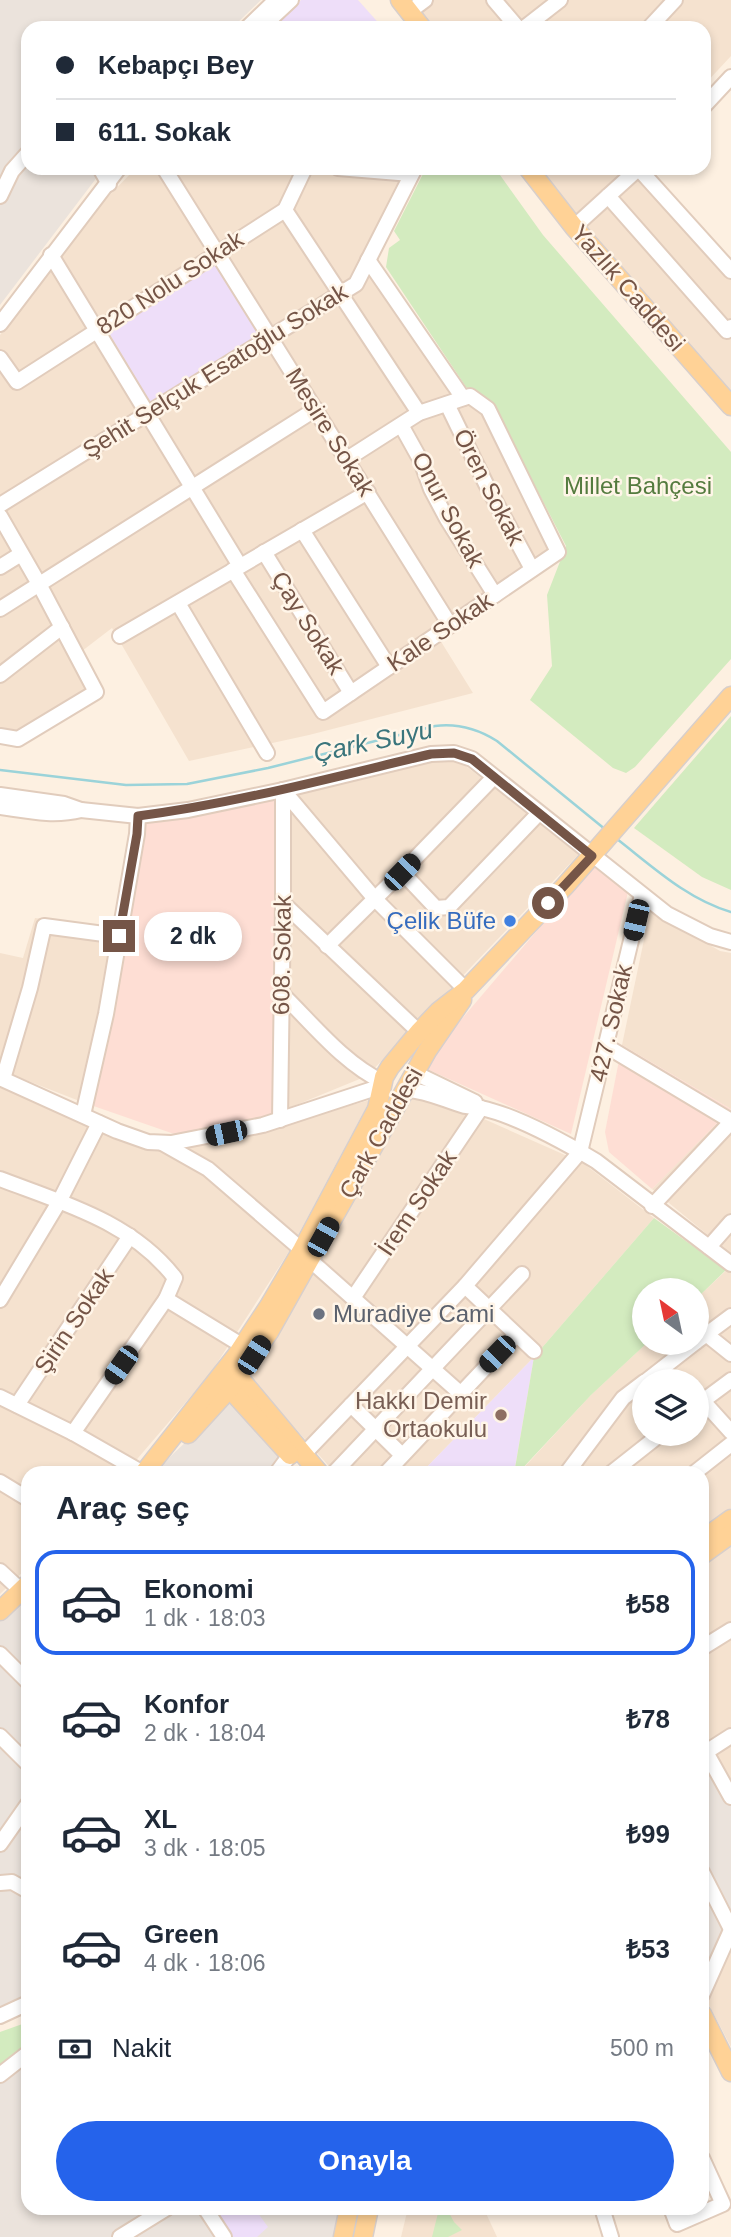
<!DOCTYPE html>
<html lang="tr">
<meta charset="utf-8">
<style>
body{margin:0;font-family:Arial,sans-serif;background:#f6f6f7;color:#1f2937;height:100vh;display:flex;flex-direction:column;font-size:26px;white-space:nowrap}
*{box-sizing:border-box;margin:0}
p{font-size:23px;color:#747a83}
.icon{flex:none;width:38px;height:38px;fill:none;stroke:currentColor;stroke-width:2;stroke-linecap:round;stroke-linejoin:round}
.map{position:relative;flex:1;overflow:hidden}
.details{position:absolute;left:21px;top:1466px;width:688px;height:749px;display:flex;flex-direction:column;background:#fff;border-radius:21px;box-shadow:0 4px 10px #0003}
.details>*{flex:none}
.guide{position:absolute;left:21px;top:21px;width:690px;height:154px;border-radius:21px;box-shadow:0 4px 10px #0003;display:grid;align-content:center;height:154px;padding:0 35px;background:#fff}
.needle{width:46px;rotate:327deg}
.buttons{position:absolute;left:632px;top:1278px;display:grid;gap:14px}
.buttons a{display:grid;place-items:center;width:77px;height:77px;border-radius:50%;background:#fff;box-shadow:0 4px 10px #0003;font-size:35px}
.end{position:absolute;width:32px;height:32px;margin:-16px;border:9px solid #755547;background:#fff;box-shadow:0 0 0 4px #fff}
.from{border-radius:50%}
.bubble{position:absolute;height:49px;border-radius:24px;background:#fff;box-shadow:0 4px 10px #0003;font-size:23px;font-weight:800;line-height:49px;text-align:center}
.car{position:absolute;width:21px;height:42px;margin:-21px -10px;border-radius:9px;box-shadow:0 0 5px 2px #0007;background:linear-gradient(#222 24%,#8ab4d8 0 40%,#222 0 76%,#8ab4d8 0 86%,#222 0)}
.guide b{display:flex;align-items:center;gap:24px;height:66px;font-size:26px}
.guide b+b{border-top:2px solid #e0e1e3}
.guide i{width:18px;height:18px;background:#1f2937}
ul{padding:0;list-style:none}
li{display:flex;align-items:center;gap:21px;height:105px;margin:0 14px 10px;padding:0 21px;border:4px solid transparent;border-radius:21px}
li div{flex:1}
li b{display:block;font-size:26px}
li em{font-style:normal;font-weight:800}
li.current{border-color:#2563eb}
li>.icon{width:63px;height:63px;stroke-width:1.5}
h2{padding:0 35px;font-size:32px;line-height:84px}
.pay{display:flex;align-items:center;gap:18px;height:77px;padding:0 35px;font-size:26px}
.pay p{margin-inline-start:auto}
.cta{display:flex;gap:14px;margin-top:auto;padding:14px 35px}
.cta a{flex:1;height:80px;border-radius:42px;background:#2563eb;color:#fff;font-size:28px;font-weight:800;line-height:80px;text-align:center}
.map>svg:first-child{display:block}
</style>
<div class="map">
<svg width="731" height="2237" viewBox="0 0 731 2237">
<rect width="100%" height="100%" fill="#fdf0e1"/>
<g fill="#f5e2cf" fill-rule="evenodd">
<polygon points="412,0 731,0 731,56 704,85 704,28 433,28"/>
<polygon points="136,168 275,168 400,179 364,254 370,271 484,413 550,550 435,632 473,693 309,735 189,761 112,628 82,651 99,686 6,745 0,744 0,335 96,209"/>
<polygon points="538,168 647,168 731,264 731,396 571,211"/>
<polygon points="450,754 580,853 367,1076 274,1114 279,797"/>
<polygon points="650,911 720,951 731,953 731,1254 652,1189 731,1109 622,1045"/>
<polygon points="35,918 115,927 82,1102 0,1070 0,953 23,958"/>
<polygon points="0,1085 160,1150 212,1144 370,1100 290,1250 210,1374 126,1472 124,1474 28,1474 28,1567 0,1594"/>
<polygon points="410,1097 484,1119 583,1163 654,1218 534,1357 421,1473 335,1473 247,1374"/>
<path d="M731,1266V1508L702,1529V1474H518L591,1395L648,1342H696L697,1298ZM644,1381H696V1433H644Z"/>
<polygon points="731,1542 731,1806 702,1754 702,1564"/>
<polygon points="731,1915 731,2047 702,1992 702,1977"/>
<polygon points="408,2208 484,2209 497,2237 401,2237"/>
</g>
<g fill="#feded4">
<polygon points="279,797 274,1114 177,1135 82,1102 135,823"/>
<polygon points="592,866 628,892 571,1134 429,1070 426,1061"/>
<polygon points="622,1045 731,1109 652,1189 609,1152 605,1132"/>
</g>
<g fill="#ebe3dc">
<polygon points="0,0 261,0 232,28 28,28 28,168 104,168 0,305"/>
<polygon points="230,1400 294,1473 152,1474"/>
<polygon points="28,1591 28,2005 0,2016 0,1618"/>
<polygon points="702,1754 731,1806 731,1915 702,1977"/>
<polygon points="28,2055 28,2208 341,2209 335,2237 0,2237 0,2074"/>
</g>
<g fill="#eedef9">
<polygon points="301,0 358,0 383,28 274,28"/>
<polygon points="214,261 262,333 151,403 106,328"/>
<polygon points="534,1357 514,1473 421,1473"/>
<polygon points="212,2209 255,2209 268,2227 257,2237 231,2237"/>
</g>
<g fill="#d3ebbf">
<polygon points="426,168 495,168 543,235 731,452 731,659 635,767 626,773 613,768 530,700 552,666 547,595 566,546 494,406 466,387 386,267 389,248 400,240 394,231"/>
<polygon points="731,716 731,890 702,877 634,828"/>
<polygon points="654,1218 726,1270 697,1298 696,1290 644,1290 644,1342 648,1342 591,1395 518,1473 514,1474 534,1357"/>
<polygon points="28,2022 28,2046 0,2069 0,2032"/>
<polygon points="439,2209 447,2209 454,2222 462,2230 448,2237 432,2237"/>
</g>
<g fill="none" stroke-linecap="round" stroke-linejoin="round">
<g stroke="#9bd3d9" stroke-width="2.5">
<path d="M0,770L126,785L187,784L268,768L435,726C458,723 478,729 497,741L606,830"/>
<path d="M617,839C653,867 687,899 731,912"/>
</g>
<g stroke="#e1ccbc" stroke-width="18">
<g id="minor">
<polyline points="494,0 518,28"/>
<polyline points="409,12 425,0"/>
<polyline points="247,28 276,0"/>
<polyline points="261,28 291,0"/>
<polyline points="524,28 560,0"/>
<polyline points="649,28 675,0"/>
<polyline points="704,106 731,77"/>
<polyline points="100,168 109,184"/>
<polyline points="164,168 450,625"/>
<polyline points="338,168 411,174"/>
<polyline points="638,168 731,271"/>
<polyline points="0,196 12,171 28,153"/>
<polyline points="608,196 727,331 731,327"/>
<polyline points="285,210 419,413"/>
<polyline points="574,227 639,168"/>
<polyline points="51,255 240,566"/>
<polyline points="368,260 463,398"/>
<polyline points="0,324 119,168"/>
<polyline points="0,358 17,382 285,210 305,168"/>
<polyline points="447,404 486,484 532,569"/>
<polyline points="401,425 421,461 431,489 447,519 495,595"/>
<polyline points="0,505 356,284 415,168"/>
<polyline points="0,516 39,584 96,692 18,739 0,736"/>
<polyline points="302,530 389,667"/>
<polyline points="264,552 351,693"/>
<polyline points="0,567 21,554"/>
<polyline points="233,570 323,712 558,552 488,409 470,396 419,413 347,459"/>
<polyline points="178,603 267,753"/>
<polyline points="0,609 316,409"/>
<polyline points="120,636 368,492"/>
<polyline points="0,675 62,627"/>
<polyline points="283,790 375,899 466,990"/>
<polyline points="0,795 64,804 81,810 138,816 188,810 283,790 431,754 454,753 472,759 667,914 710,936 731,942"/>
<path d="M0,807C28,811 53,817 81,810"/>
<polyline points="402,872 436,908 449,907 539,813"/>
<polyline points="283,903 419,1032"/>
<polyline points="327,946 402,872 494,777"/>
<path d="M281,993C312,1023 343,1063 383,1082"/>
<polyline points="606,1046 731,1121"/>
<polyline points="415,1073 475,1102"/>
<polyline points="0,1078 117,1131 148,1142 171,1143 263,1125 382,1086"/>
<polyline points="3,1079 30,988 44,926 119,936"/>
<path d="M407,1090C428,1091 444,1100 465,1106C470,1107 476,1107 481,1108C518,1116 564,1142 596,1161L731,1264"/>
<polyline points="83,1115 106,1014 137,834 138,816"/>
<polyline points="280,1120 283,903 283,790"/>
<polyline points="162,1143 208,1169 302,1250"/>
<path d="M0,1179C63,1203 132,1222 175,1278L166,1299L243,1346"/>
<polyline points="652,1206 731,1122"/>
<polyline points="709,1247 731,1222"/>
<polyline points="310,1260 460,1393"/>
<polyline points="465,1286 534,1351"/>
<polyline points="353,1298 481,1108"/>
<polyline points="0,1300 59,1202 99,1123"/>
<polyline points="706,1334 731,1354"/>
<polyline points="696,1342 731,1316"/>
<polyline points="646,1381 696,1342"/>
<polyline points="0,1397 73,1433 143,1473"/>
<polyline points="703,1401 731,1432"/>
<polyline points="17,1405 130,1236"/>
<polyline points="351,1405 402,1455"/>
<polyline points="696,1406 731,1380"/>
<polyline points="73,1433 166,1299"/>
<polyline points="304,1454 465,1286 580,1152 642,895"/>
<polyline points="276,1474 290,1455"/>
<polyline points="333,1474 522,1274"/>
<polyline points="385,1474 516,1335"/>
<polyline points="566,1474 623,1398 644,1382"/>
<polyline points="610,1474 662,1433"/>
<polyline points="693,1474 731,1444"/>
<polyline points="0,1482 28,1499"/>
<polyline points="0,1571 28,1597"/>
<polyline points="702,1648 731,1630"/>
<polyline points="0,1654 28,1682"/>
<polyline points="0,1736 28,1764"/>
<polyline points="702,1745 731,1797"/>
<polyline points="706,1752 731,1736"/>
<polyline points="0,1844 28,1804"/>
<polyline points="702,1872 731,1929"/>
<polyline points="0,1883 12,1882 28,1891"/>
<polyline points="702,1995 731,1930"/>
<polyline points="0,2016 28,2003"/>
<polyline points="0,2075 28,2053"/>
<polyline points="205,2208 224,2237"/>
<polyline points="602,2208 611,2237"/>
<polyline points="671,2208 677,2224 723,2204 702,2158"/>
<polyline points="120,2237 167,2208"/>
</g>
</g>
<g stroke="#d8cfcb" stroke-width="21">
<g id="major">
<polyline points="400,0 422,28"/>
<polyline points="528,168 574,227 731,406"/>
<polyline points="232,1369 320,1474"/>
<polyline points="222,1380 290,1455"/>
<polyline points="188,1434 230,1388 269,1332 427,1051 462,1000"/>
<polyline points="143,1474 236,1356 269,1306 302,1250 377,1109 384,1077 390,1067 419,1032 439,1011 466,990 565,886 731,696"/>
<polyline points="702,1540 731,1519"/>
<polyline points="702,1555 731,1534"/>
<polyline points="0,1611 28,1584"/>
<polyline points="702,2014 731,2072"/>
<polyline points="343,2237 349,2208"/>
<polyline points="363,2237 369,2208"/>
</g>
</g>
<use href="#minor" stroke="#fff" stroke-width="14"/>
<use href="#major" stroke="#ffd296" stroke-width="18"/>
</g>
<g fill="none" stroke-linecap="round" stroke-linejoin="round">
<path stroke="#755547" stroke-width="9" d="M119,936L137,834L138,816C237,803 334,777 431,754L454,753L472,759L592,856L548,903"/>
</g>
<circle fill="#3f7fe0" stroke="#fff5e8" stroke-width="2.5" cx="510" cy="921" r="7"/>
<circle fill="#6b7280" stroke="#fff5e8" stroke-width="2.5" cx="319" cy="1314" r="7"/>
<circle fill="#8d6e63" stroke="#fff5e8" stroke-width="2.5" cx="501" cy="1415" r="7"/>
<g text-anchor="middle" stroke-width="5" stroke-linejoin="round" paint-order="stroke">
<g font-size="24" fill="#755547" stroke="#fff5e8">
<text transform="translate(170 283) rotate(-33)" y="8">820 Nolu Sokak</text>
<text transform="translate(628 288) rotate(49)" y="8">Yazlık Caddesi</text>
<text transform="translate(215 371) rotate(-32)" y="8">Şehit Selçuk Esatoğlu Sokak</text>
<text transform="translate(330 432) rotate(58)" y="8">Mesire Sokak</text>
<text transform="translate(489 487) rotate(63)" y="8">Ören Sokak</text>
<text transform="translate(448 510) rotate(62)" y="8">Onur Sokak</text>
<text transform="translate(308 623) rotate(58)" y="8">Çay Sokak</text>
<text transform="translate(440 632) rotate(-34)" y="8">Kale Sokak</text>
<text transform="translate(282 955) rotate(-89)" y="8">608. Sokak</text>
<text transform="translate(611 1023) rotate(-77)" y="8">427. Sokak</text>
<text transform="translate(381 1133) rotate(-61)" y="8">Çark Caddesi</text>
<text transform="translate(417 1203) rotate(-56)" y="8">İrem Sokak</text>
<text transform="translate(74 1321) rotate(-56)" y="8">Şirin Sokak</text>
</g>
<g font-size="24" fill="#547b3e" stroke="#fff5e8">
<text x="638" y="494">Millet Bahçesi</text>
</g>
<g font-size="24" fill="#366cbe" stroke="#fff5e8" text-anchor="end">
<text x="496" y="929">Çelik Büfe</text>
</g>
<g font-size="24" fill="#5b616d" stroke="#fff5e8" text-anchor="start">
<text x="333" y="1322">Muradiye Cami</text>
</g>
<g font-size="24" fill="#785e54" stroke="#fff5e8" text-anchor="end">
<text x="487" y="1409">Hakkı Demir<tspan x="487" dy="28">Ortaokulu</tspan></text>
</g>
<g font-size="26" font-style="italic" fill="#3a757c" stroke="#fff5e8">
<text transform="translate(373 741) rotate(-12)" y="9">Çark Suyu</text>
</g>
</g>
</svg>
<div class="buttons">
<a><svg class="needle" viewBox="-14 -14 28 28"><path d="M0-13l5 13h-10z" fill="#e53935"/><path d="M0 13l5-13h-10z" fill="#747a83"/></svg></a>
<a><svg class="icon" aria-label="layers" viewBox="0 0 24 24"><path d="M12 4l9 5-9 5-9-5zM3 14l9 5 9-5"/></svg></a>
</div>
<i class="end from" style="left:548px;top:903px"></i>
<i class="end" style="left:119px;top:936px"></i>
<div class="bubble" style="left:144px;top:912px;width:98px">2 dk</div>
<i class="car" style="left:402px;top:872px;rotate:44deg"></i>
<i class="car" style="left:636px;top:920px;rotate:193deg"></i>
<i class="car" style="left:226px;top:1133px;rotate:258deg"></i>
<i class="car" style="left:323px;top:1237px;rotate:29deg"></i>
<i class="car" style="left:497px;top:1354px;rotate:224deg"></i>
<i class="car" style="left:254px;top:1355px;rotate:33deg"></i>
<i class="car" style="left:121px;top:1365px;rotate:215deg"></i>
<div class="guide">
<b><i class="from"></i>Kebapçı Bey</b>
<b><i></i>611. Sokak</b>
</div>
<section class="details">
<h2>Araç seç</h2>
<ul>
<li class="current"><svg class="icon" aria-label="car" viewBox="0 0 24 24"><path d="M5 17H2v-5l4-1 3-4h7l3 4 3 1v5h-3M9 17h6M6 11h13"/><circle cx="7" cy="17" r="2"/><circle cx="17" cy="17" r="2"/></svg><div><b>Ekonomi</b><p>1 dk · 18:03</p></div><em>₺58</em></li>
<li><svg class="icon" aria-label="car" viewBox="0 0 24 24"><path d="M5 17H2v-5l4-1 3-4h7l3 4 3 1v5h-3M9 17h6M6 11h13"/><circle cx="7" cy="17" r="2"/><circle cx="17" cy="17" r="2"/></svg><div><b>Konfor</b><p>2 dk · 18:04</p></div><em>₺78</em></li>
<li><svg class="icon" aria-label="car" viewBox="0 0 24 24"><path d="M5 17H2v-5l4-1 3-4h7l3 4 3 1v5h-3M9 17h6M6 11h13"/><circle cx="7" cy="17" r="2"/><circle cx="17" cy="17" r="2"/></svg><div><b>XL</b><p>3 dk · 18:05</p></div><em>₺99</em></li>
<li><svg class="icon" aria-label="car" viewBox="0 0 24 24"><path d="M5 17H2v-5l4-1 3-4h7l3 4 3 1v5h-3M9 17h6M6 11h13"/><circle cx="7" cy="17" r="2"/><circle cx="17" cy="17" r="2"/></svg><div><b>Green</b><p>4 dk · 18:06</p></div><em>₺53</em></li>
</ul>
<div class="pay"><svg class="icon" aria-label="cash" viewBox="0 0 24 24"><path d="M3 7h18v10H3z"/><circle cx="12" cy="12" r="2"/></svg>Nakit<p>500 m</p></div>
<div class="cta"><a>Onayla</a></div>
</section>
</div>
